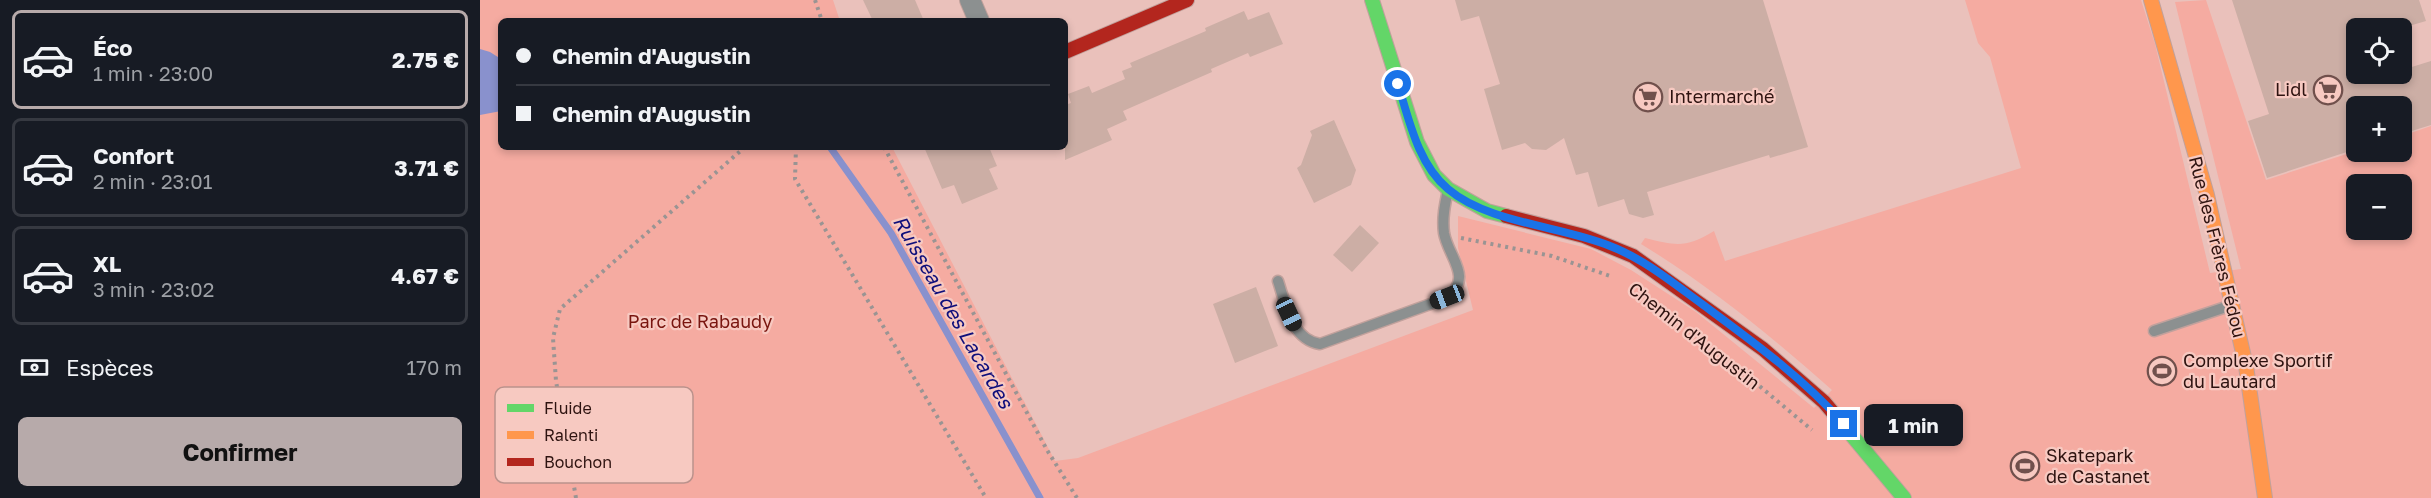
<!DOCTYPE html>
<html lang="fr">
<meta charset="utf-8">
<style>
body{margin:0;font-family:"Golos Text",sans-serif;background:#242831;color:#f1f3f6;height:100vh;display:flex;flex-direction:column;font-size:22px;white-space:nowrap}
*{box-sizing:border-box;margin:0}
p{font-size:20px;color:#9ea1a6}
.icon{flex:none;width:33px;height:33px;fill:none;stroke:currentColor;stroke-width:2;stroke-linecap:round;stroke-linejoin:round}
.map{position:relative;flex:1;overflow:hidden}
.side{display:flex;flex-direction:column;background:#171b24;width:480px}
.side>*{flex:none}
.guide{position:absolute;left:18px;top:18px;width:570px;height:132px;border-radius:9px;box-shadow:0 3px 9px #0003;display:grid;align-content:center;height:132px;padding:0 18px;background:#171b24}
.controls{position:absolute;left:1866px;top:18px;display:grid;gap:12px}
.controls a{display:grid;place-items:center;width:66px;height:66px;border-radius:9px;background:#171b24;box-shadow:0 3px 9px #0003;font-size:30px}
.end{position:absolute;width:27px;height:27px;margin:-14px;border:8px solid #1a73e8;background:#fff;box-shadow:0 0 0 3px #fff}
.from{border-radius:50%}
.bubble{position:absolute;height:42px;border-radius:9px;background:#171b24;box-shadow:0 3px 9px #0003;font-size:20px;font-weight:700;line-height:42px;text-align:center}
.car{position:absolute;width:18px;height:36px;margin:-18px -9px;border-radius:8px;box-shadow:0 0 4px 2px #0007;background:linear-gradient(#222 24%,#8ab4d8 0 40%,#222 0 76%,#8ab4d8 0 86%,#222 0)}
.guide b{display:flex;align-items:center;gap:21px;height:57px;font-size:22px}
.guide b+b{border-top:2px solid #363941}
.guide i{width:15px;height:15px;background:#f1f3f6}
ul{padding:10px 0 0;list-style:none}
li{display:flex;align-items:center;gap:18px;height:99px;margin:0 12px 9px;padding:0 6px;border:3px solid #363941;border-radius:9px}
li div{flex:1}
li b{display:block;font-size:22px}
li em{font-style:normal;font-weight:700}
li.selected{border-color:#b7aaaa}
li>.icon{width:54px;height:54px;stroke-width:1.5}
.pay{display:flex;align-items:center;gap:15px;height:66px;padding:0 18px;font-size:22px}
.pay p{margin-inline-start:auto}
.cta{display:flex;gap:12px;margin-top:auto;padding:12px 18px}
.cta a{flex:1;height:69px;border-radius:9px;background:#b7aaaa;color:#111;font-size:24px;font-weight:700;line-height:69px;text-align:center}
main{display:flex;flex:1;min-height:0}
.map>svg:first-child{display:block}
</style>
<main>
<section class="side">
<ul>
<li class="selected"><svg class="icon" aria-label="car" viewBox="0 0 24 24"><path d="M5 17H2v-5l4-1 3-4h7l3 4 3 1v5h-3M9 17h6M6 11h13"/><circle cx="7" cy="17" r="2"/><circle cx="17" cy="17" r="2"/></svg><div><b>Éco</b><p>1 min · 23:00</p></div><em>2.75 €</em></li>
<li><svg class="icon" aria-label="car" viewBox="0 0 24 24"><path d="M5 17H2v-5l4-1 3-4h7l3 4 3 1v5h-3M9 17h6M6 11h13"/><circle cx="7" cy="17" r="2"/><circle cx="17" cy="17" r="2"/></svg><div><b>Confort</b><p>2 min · 23:01</p></div><em>3.71 €</em></li>
<li><svg class="icon" aria-label="car" viewBox="0 0 24 24"><path d="M5 17H2v-5l4-1 3-4h7l3 4 3 1v5h-3M9 17h6M6 11h13"/><circle cx="7" cy="17" r="2"/><circle cx="17" cy="17" r="2"/></svg><div><b>XL</b><p>3 min · 23:02</p></div><em>4.67 €</em></li>
</ul>
<div class="pay"><svg class="icon" aria-label="cash" viewBox="0 0 24 24"><path d="M3 7h18v10H3z"/><circle cx="12" cy="12" r="2"/></svg>Espèces<p>170 m</p></div>
<div class="cta"><a>Confirmer</a></div>
</section>
<div class="map">
<svg width="1951" height="498" viewBox="0 0 1951 498">
<rect width="100%" height="100%" fill="#eac1bb"/>
<path fill="#f5aba1" fill-rule="evenodd" d="M0,0H353L360,21H21V147H412L575,461L598,458L993,310L978,248V216L1111,249L1151,270L1216,312L1334,408L1352,390C1292,337 1230,286 1161,244L1165,238C1197,246 1206,248 1234,231L1245,261L1541,168L1510,57L1498,43L1485,0H1661L1675,44L1730,273L1761,269L1695,2L1726,0L1786,180L1876,151L1922,152V136L1951,126V498H0ZM1876,184H1922V230H1876Z"/>
<polygon fill="#8991cd" points="0,49 10,52 21,59 21,111 0,115"/>
<g fill="none" stroke-linecap="round" stroke-linejoin="round">
<polyline stroke="#8991cd" stroke-width="7" points="350,147 411,233 560,498"/>
</g>
<g fill="#ccaea5">
<polygon points="383,0 435,0 444,21 393,21"/>
<polygon points="975,0 1283,0 1328,147 1290,158 1289,155 1167,192 1174,215 1163,218 1149,214 1144,199 1118,207 1108,172 1096,175 1084,138 1066,150 1052,149 1045,143 1022,150 1004,89 1020,84 999,16 981,21"/>
<polygon points="1752,0 1939,0 1946,21 1922,28 1876,28 1876,74 1922,74 1922,70 1951,61 1951,125 1922,134 1922,106 1876,106 1876,149 1787,178 1768,121 1789,114"/>
<polygon points="764,11 768,20 789,12 803,44 770,57 768,53 731,69 732,72 643,111 647,120 627,129 632,140 585,160 585,105 591,103 588,94 609,86 612,93 645,79 642,71 652,67 650,63 726,31 725,28"/>
<polygon points="854,120 876,170 871,185 834,203 817,168 821,165 832,135 830,131"/>
<polygon points="444,147 509,147 517,166 509,169 518,189 482,204 474,185 462,189"/>
<polygon points="880,225 899,243 872,272 853,255"/>
<polygon points="776,287 798,346 755,363 733,304"/>
</g>
<g fill="none" stroke-linecap="round" stroke-linejoin="round">
<g stroke="#c1a19c" stroke-width="13">
<g id="lane">
<path d="M798,281C806,305 811,339 840,344L967,298C994,277 968,257 964,233C962,218 965,204 968,190"/>
<polyline points="1674,331 1752,305"/>
</g>
</g>
<g stroke="#c1a19c" stroke-width="22">
<polyline id="street" points="490,0 499,21"/>
</g>
<g stroke="#c1a19c" stroke-width="16">
<g id="fast">
<polyline points="892,0 937,142 954,175 968,189 1007,211 1026,216"/>
<polyline points="1355,415 1424,498"/>
</g>
</g>
<g stroke="#c1a19c" stroke-width="16">
<polyline id="slow" points="1671,0 1727,195 1766,366 1785,498"/>
</g>
<g stroke="#c1a19c" stroke-width="16">
<g id="jam">
<polyline points="585,52 707,0"/>
<polyline points="1026,216 1104,236 1153,256 1283,349 1344,402 1355,415"/>
</g>
</g>
<g stroke="#9a9493" stroke-width="4" stroke-dasharray="3 4.5" stroke-linecap="butt">
<polyline points="335,0 342,21"/>
<polyline points="316,147 315,179 506,498"/>
<polyline points="404,147 567,450 597,498"/>
<polyline points="981,238 1072,256 1133,277"/>
<polyline points="1228,343 1332,430"/>
<polyline points="96,498 76,381 73,338 80,309 265,147"/>
</g>
<use href="#lane" stroke="#8c9090" stroke-width="10"/>
<use href="#street" stroke="#8c9090" stroke-width="20"/>
<use href="#fast" stroke="#63d668" stroke-width="14"/>
<use href="#slow" stroke="#ff974d" stroke-width="14"/>
<use href="#jam" stroke="#b3261e" stroke-width="14"/>
</g>
<g fill="none" stroke-linecap="round" stroke-linejoin="round">
<path stroke="#1a73e8" stroke-width="8" d="M918,84C929,120 938,164 968,189C1008,223 1081,226 1130,246C1164,259 1193,283 1222,304C1272,341 1322,377 1364,424"/>
</g>
<defs>
<g id="supermarket-ring" transform="scale(1.5)"><circle r="9.5" fill="#f7c9c1" stroke="#70504c" stroke-width="1.5"/><path d="M-6-5.5h2.5l.6 2H6L4.5 2H-2.5L-4.4-4H-6ZM-1.5 3.2a1.3 1.3 0 1 0 .1 0ZM3 3.2a1.3 1.3 0 1 0 .1 0Z" fill="#70504c"/></g>
<g id="stadium-ring" transform="scale(1.5)"><circle r="9.5" fill="#f7c9c1" stroke="#70504c" stroke-width="1.5"/><path d="M0-5a6.5 5 0 1 0 0 10a6.5 5 0 1 0 0-10ZM-3.5-1.8h7v3.6h-7Z" fill="#70504c"/></g>
</defs>
<g fill-rule="evenodd">
<use href="#supermarket-ring" x="1848" y="90"/>
<use href="#supermarket-ring" x="1168" y="97"/>
<use href="#stadium-ring" x="1682" y="371"/>
<use href="#stadium-ring" x="1545" y="466"/>
</g>
<g text-anchor="middle" stroke-width="4.5" stroke-linejoin="round" paint-order="stroke">
<g font-size="18" fill="#2e1310" stroke="#f7c9c1" text-anchor="start">
<text x="1827" y="96" text-anchor="end">Lidl</text>
<text x="1189" y="103">Intermarché</text>
<text x="1703" y="367">Complexe Sportif<tspan x="1703" dy="21">du Lautard</tspan></text>
<text x="1566" y="462">Skatepark<tspan x="1566" dy="21">de Castanet</tspan></text>
</g>
<g font-size="18" fill="#2e1310" stroke="#f7c9c1">
<text transform="translate(1737 247) rotate(76)" y="6">Rue des Frères Fédou</text>
<text transform="translate(1214 336) rotate(38)" y="6">Chemin d'Augustin</text>
</g>
<g font-size="18" fill="#79150f" stroke="#f7c9c1">
<text x="220" y="328">Parc de Rabaudy</text>
</g>
<g font-size="20" font-style="italic" fill="#100f7b" stroke="#f7c9c1">
<text transform="translate(473 312) rotate(60)" y="7">Ruisseau des Lacardes</text>
</g>
</g>
<rect x="15" y="387" width="198" height="96" rx="9" fill="#f7c9c1" stroke="#bb928c" stroke-width="1.5"/>
<rect x="27" y="404" width="27" height="8" fill="#63d668"/>
<rect x="27" y="431" width="27" height="8" fill="#ff974d"/>
<rect x="27" y="458" width="27" height="8" fill="#b3261e"/>
<g font-size="16" fill="#2e1310">
<text x="64" y="414">Fluide</text>
<text x="64" y="441">Ralenti</text>
<text x="64" y="468">Bouchon</text>
</g>
</svg>
<div class="controls">
<a><svg class="icon" aria-label="locate" viewBox="0 0 24 24"><circle cx="12" cy="12" r="6"/><path d="M12 2v4M12 18v4M2 12h4M18 12h4"/></svg></a>
<a>+</a>
<a>−</a>
</div>
<i class="end from" style="left:918px;top:84px"></i>
<i class="end" style="left:1364px;top:424px"></i>
<div class="bubble" style="left:1384px;top:404px;width:99px">1 min</div>
<i class="car" style="left:967px;top:297px;rotate:249deg"></i>
<i class="car" style="left:809px;top:314px;rotate:155deg"></i>
<div class="guide">
<b><i class="from"></i>Chemin d'Augustin</b>
<b><i></i>Chemin d'Augustin</b>
</div>
</div>
</main>
